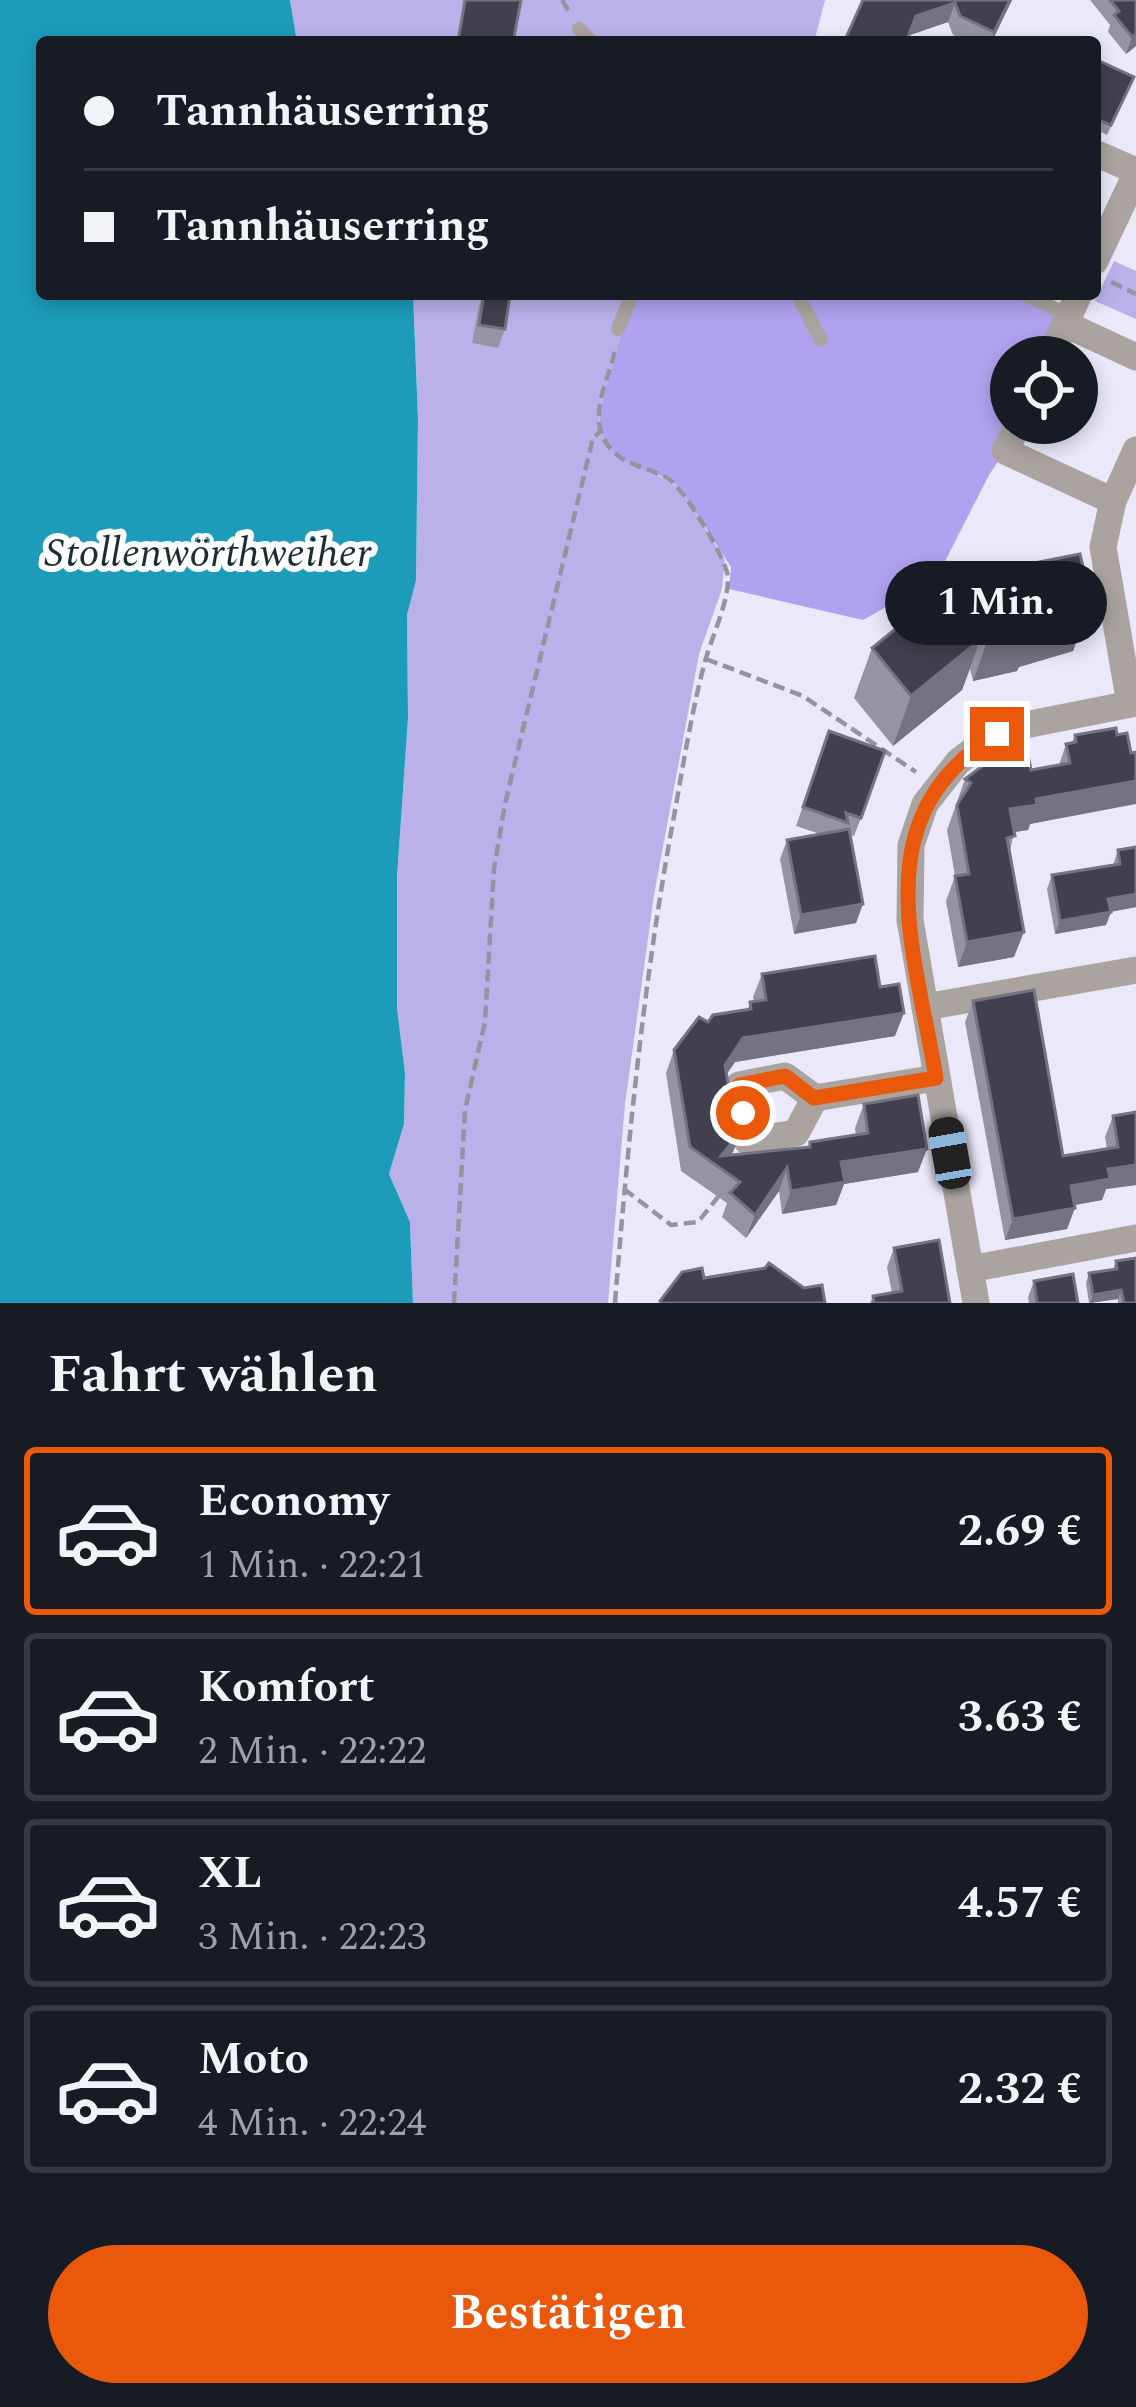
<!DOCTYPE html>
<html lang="de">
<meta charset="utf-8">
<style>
body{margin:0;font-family:Spectral,serif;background:#242831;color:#f1f3f6;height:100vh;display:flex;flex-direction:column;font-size:45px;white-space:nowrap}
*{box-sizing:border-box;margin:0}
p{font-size:39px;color:#9ea1a6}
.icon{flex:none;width:66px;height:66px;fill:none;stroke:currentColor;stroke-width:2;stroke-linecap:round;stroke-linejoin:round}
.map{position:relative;height:1303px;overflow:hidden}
.drawer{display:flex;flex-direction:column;background:#171b24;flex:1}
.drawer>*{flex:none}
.hud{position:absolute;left:36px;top:36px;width:1065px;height:264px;border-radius:12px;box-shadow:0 6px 18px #0003;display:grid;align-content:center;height:264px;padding:0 48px;background:#171b24}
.buttons{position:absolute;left:990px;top:336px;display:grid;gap:24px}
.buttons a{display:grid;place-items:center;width:108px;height:108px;border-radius:50%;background:#171b24;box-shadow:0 6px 18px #0003;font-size:60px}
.end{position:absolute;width:54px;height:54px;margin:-27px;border:15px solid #ea580c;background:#fff;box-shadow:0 0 0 6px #fff}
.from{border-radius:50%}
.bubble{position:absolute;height:84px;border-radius:42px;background:#171b24;box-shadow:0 6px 18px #0003;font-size:39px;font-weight:700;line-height:84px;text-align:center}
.car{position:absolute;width:36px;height:72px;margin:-36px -18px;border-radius:15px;box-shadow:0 0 9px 3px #0007;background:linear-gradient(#222 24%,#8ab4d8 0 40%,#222 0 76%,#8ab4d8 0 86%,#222 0)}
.hud b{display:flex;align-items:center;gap:42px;height:114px;font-size:45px}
.hud b+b{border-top:3px solid #363941}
.hud i{width:30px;height:30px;background:#f1f3f6}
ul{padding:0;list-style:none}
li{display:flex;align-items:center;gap:36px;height:168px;margin:0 24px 18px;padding:0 24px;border:6px solid #363941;border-radius:12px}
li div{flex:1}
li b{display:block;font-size:45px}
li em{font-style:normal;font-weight:700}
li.current{border-color:#ea580c}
li>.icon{width:108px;height:108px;stroke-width:1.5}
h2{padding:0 48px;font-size:54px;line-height:144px}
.primary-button{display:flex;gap:24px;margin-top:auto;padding:24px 48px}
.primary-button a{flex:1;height:138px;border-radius:72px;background:#ea580c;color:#fff;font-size:48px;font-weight:700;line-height:138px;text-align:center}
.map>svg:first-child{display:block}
</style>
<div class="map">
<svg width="1136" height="1303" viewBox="0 0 1136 1303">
<rect width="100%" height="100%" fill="#ebe8f9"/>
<g fill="#bab1ea">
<polygon points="290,0 825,0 814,42 297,42"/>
<polygon points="1114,261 1136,271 1136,319 1095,301"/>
<polygon points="413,294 632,294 599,415 601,431 650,471 680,488 725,560 722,589 699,654 654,895 625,1104 608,1303 413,1303 410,1222 389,1174 404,1124 405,1073 397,1008 397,877 408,718 407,614 416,580 418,419"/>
</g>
<path fill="#b1a2ef" d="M632,294H1023L1069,315L1050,357H1011V423L1005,451L989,475L936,579L863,620L729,589L731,567L680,488C644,459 606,473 599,415Z"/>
<polygon fill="#1c9cb9" points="0,0 290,0 297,42 42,42 42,294 413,294 418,419 416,580 407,615 408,718 397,877 397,1008 405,1073 404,1124 389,1174 410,1222 413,1303 0,1303"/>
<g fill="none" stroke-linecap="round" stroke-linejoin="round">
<g stroke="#95939f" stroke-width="4.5" stroke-dasharray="12 6" stroke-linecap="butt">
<polyline points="562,0 570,13"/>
<polyline points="1111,282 1136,294"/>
<polyline points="706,659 803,696 916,772"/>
<polyline points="624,1189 671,1225 698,1222 722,1192"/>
<polyline points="454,1303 465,1110 485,1022 494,869 505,804 593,438 601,431"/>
<path d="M615,1303C628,1140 644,978 674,816C683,766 691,715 704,665C711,638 728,605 728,578C728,561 684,489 669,479C642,463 610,466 600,428C594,404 611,373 615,349"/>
</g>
<g stroke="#aaa39f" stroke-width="14">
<polyline points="579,29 592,42"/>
<polyline points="797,294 821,340"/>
<polyline points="1023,294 1069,315"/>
<polyline points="618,329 632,294"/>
</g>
<g stroke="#aaa39f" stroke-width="27">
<polyline points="1095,153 1136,171"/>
<polyline points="1095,261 1136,174"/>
<polyline points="1065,324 1136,357"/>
<polyline points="1050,357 1079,294"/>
<polyline points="1019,423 1005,451 1113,501"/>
<polyline points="1130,704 1103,547 1113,501 1136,450"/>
<polyline points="925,1007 1136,970"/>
<polyline points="815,1098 796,1133 747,1141 739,1085 785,1076 815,1098 936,1078"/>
<polyline points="970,1269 1136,1238"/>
<polyline points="976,1303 910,920 911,845 925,804 958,762 976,748 1020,726 1136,703"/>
</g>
</g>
<g fill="#9694a4">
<polygon points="863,0 1012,0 992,42 968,42 953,35 948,22 910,35"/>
<polygon points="1090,0 1136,0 1136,46 1126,54 1108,32 1110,25"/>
<polygon points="1095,59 1130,86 1107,135 1095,129"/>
<polygon points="483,294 505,329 498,348 472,343 478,310"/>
<polygon points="977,574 1091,601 1073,651 1019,667 1017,671 973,681 970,669 962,690 893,746 854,698 872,648 962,617"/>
<polygon points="1116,728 1057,818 1030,824 1028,830 1014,832 1010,851 1014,957 958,967 946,901 955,876 947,830 965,779 1059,765 1066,744 1072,743 1075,735"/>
<polygon points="829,731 861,818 854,836 850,835 856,923 794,934 780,859 787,840 820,834 796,826"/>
<polygon points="1118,850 1136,907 1111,912 1106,925 1055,934 1047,889 1052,875 1113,865"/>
<polygon points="762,974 880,987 895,1036 735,1062 727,1074 734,1120 742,1129 731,1155 808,1147 810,1142 856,1135 855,1128 864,1104 918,1172 844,1184 836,1205 782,1214 779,1191 746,1238 722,1217 727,1203 681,1171 666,1073 674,1050 708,1022 748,1009 750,1002 754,1002 753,997"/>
<polygon points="973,1001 1063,1156 1107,1149 1105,1137 1113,1116 1136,1112 1136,1185 1106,1189 1102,1200 1075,1205 1067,1229 1005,1240 965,1022"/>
<polygon points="894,1248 950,1303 870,1303 873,1296 892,1293 887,1267"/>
<polygon points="1116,1261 1136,1303 1118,1303 1118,1299 1089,1303 1086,1283 1089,1273 1113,1269"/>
<polygon points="1034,1281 1078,1303 1029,1303 1028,1297"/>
</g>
<g fill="#757281">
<polygon points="1010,0 1012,0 991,42 994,32"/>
<polygon points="955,3 948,22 910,35 906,42 916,16"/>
<polygon points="1136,34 1136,46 1126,54 1132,37"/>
<polygon points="1091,601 1073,651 1019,667 1017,671 973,681 991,631"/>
<polygon points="980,640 962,690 893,746 911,696"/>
<polygon points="1136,781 1136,804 1030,824 1028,830 1001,834 1010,809 1036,799"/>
<polygon points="1136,894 1136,907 1103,913 1108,899"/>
<polygon points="863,904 856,923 794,934 801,915"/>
<polygon points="1111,912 1106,925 1055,934 1060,921"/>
<polygon points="1024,932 1014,957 958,967 967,942"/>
<polygon points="904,1013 895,1036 735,1062 717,1088 725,1065 743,1038"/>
<polygon points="742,1129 733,1152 720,1169 721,1156"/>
<polygon points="927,1149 918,1172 844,1184 836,1205 782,1214 791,1191 841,1162"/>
<polygon points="1136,1165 1136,1185 1106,1189 1102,1200 1063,1207 1071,1186 1108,1169"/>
<polygon points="787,1168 779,1191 746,1238 755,1215"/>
<polygon points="1075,1208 1067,1229 1005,1240 1013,1219"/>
<polygon points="1121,1290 1118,1299 1090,1303 1093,1295"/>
</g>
<g fill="#42404e" stroke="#757281" stroke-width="3">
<polygon points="465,0 521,0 513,42 458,42"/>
<polygon points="863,0 1010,0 994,32 960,16 955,3 916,16 906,42 844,42"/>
<polygon points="1110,0 1136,0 1136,34 1132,37 1114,15 1119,11"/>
<polygon points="1095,59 1134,77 1111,125 1095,118"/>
<polygon points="484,294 510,295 505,329 479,325"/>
<polygon points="1080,554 1091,601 1034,617 1035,621 991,631 977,574"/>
<polygon points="941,592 980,640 911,696 872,648"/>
<polygon points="1116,728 1117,735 1127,733 1131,753 1136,752 1136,781 1036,799 1037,805 1010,809 1015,836 1007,838 1024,932 967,942 955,876 969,874 957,805 971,783 965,779 989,761 1028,755 1031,770 1070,763 1066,744 1076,742 1075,735"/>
<polygon points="829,731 885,751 861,818 846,813 848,823 803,807"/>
<polygon points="849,829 863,904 801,915 787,840"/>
<polygon points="1136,847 1136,894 1108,899 1111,912 1060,921 1052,875 1120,864 1118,850"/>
<polygon points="875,956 880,987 899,984 904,1013 743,1038 725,1065 734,1120 742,1129 721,1156 810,1147 810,1142 868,1133 864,1104 918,1095 927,1149 841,1162 845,1182 791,1191 787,1168 755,1215 730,1193 740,1182 690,1147 674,1050 699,1017 708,1022 713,1015 751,1009 750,1002 766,1000 762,974"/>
<polygon points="1034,990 1063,1156 1118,1147 1113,1116 1136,1112 1136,1165 1108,1169 1110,1179 1071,1186 1075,1208 1013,1219 973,1001"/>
<polygon points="939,1240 950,1303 874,1303 873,1296 902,1291 894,1248"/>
<polygon points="1136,1258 1136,1303 1124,1303 1121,1290 1093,1295 1089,1273 1117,1269 1116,1261"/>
<polygon points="769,1263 804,1288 822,1285 825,1303 662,1303 660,1301 682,1272 702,1268 704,1278 765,1268"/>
<polygon points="1073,1274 1078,1303 1037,1303 1034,1281"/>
</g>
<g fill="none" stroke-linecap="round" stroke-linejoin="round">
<path stroke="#ea580c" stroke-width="15" d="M743,1113L739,1085L785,1076L814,1098L936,1078C915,949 862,817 997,734"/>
</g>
<g text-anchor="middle" stroke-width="12" stroke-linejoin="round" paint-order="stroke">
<g font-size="42" font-style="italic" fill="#192d33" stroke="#fff">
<text x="208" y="566">Stollenwörthweiher</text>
</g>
</g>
</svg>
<div class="buttons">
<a><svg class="icon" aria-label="locate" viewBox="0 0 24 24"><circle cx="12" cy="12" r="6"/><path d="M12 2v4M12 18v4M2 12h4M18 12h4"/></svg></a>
</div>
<i class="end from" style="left:743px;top:1113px"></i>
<i class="end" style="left:997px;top:734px"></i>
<div class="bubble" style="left:885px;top:561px;width:222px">1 Min.</div>
<i class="car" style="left:950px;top:1153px;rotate:350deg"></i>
<div class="hud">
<b><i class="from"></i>Tannhäuserring</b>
<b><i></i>Tannhäuserring</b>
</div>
</div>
<section class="drawer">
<h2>Fahrt wählen</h2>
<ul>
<li class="current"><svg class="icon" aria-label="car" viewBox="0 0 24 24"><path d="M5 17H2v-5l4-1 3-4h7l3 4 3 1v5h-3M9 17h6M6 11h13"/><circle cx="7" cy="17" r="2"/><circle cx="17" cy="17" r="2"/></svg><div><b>Economy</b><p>1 Min. · 22:21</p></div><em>2.69 €</em></li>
<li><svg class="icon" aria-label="car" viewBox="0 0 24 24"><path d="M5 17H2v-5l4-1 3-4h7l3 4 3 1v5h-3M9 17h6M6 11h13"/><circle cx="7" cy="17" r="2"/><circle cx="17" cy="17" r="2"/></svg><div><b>Komfort</b><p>2 Min. · 22:22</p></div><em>3.63 €</em></li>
<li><svg class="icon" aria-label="car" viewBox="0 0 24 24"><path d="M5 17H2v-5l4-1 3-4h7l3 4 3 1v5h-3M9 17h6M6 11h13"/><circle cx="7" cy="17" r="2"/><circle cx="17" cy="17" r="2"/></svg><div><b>XL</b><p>3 Min. · 22:23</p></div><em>4.57 €</em></li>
<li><svg class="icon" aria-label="car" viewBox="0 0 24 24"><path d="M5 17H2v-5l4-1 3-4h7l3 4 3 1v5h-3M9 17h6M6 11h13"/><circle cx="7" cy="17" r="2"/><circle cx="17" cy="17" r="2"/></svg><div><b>Moto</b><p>4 Min. · 22:24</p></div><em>2.32 €</em></li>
</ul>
<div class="primary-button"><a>Bestätigen</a></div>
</section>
